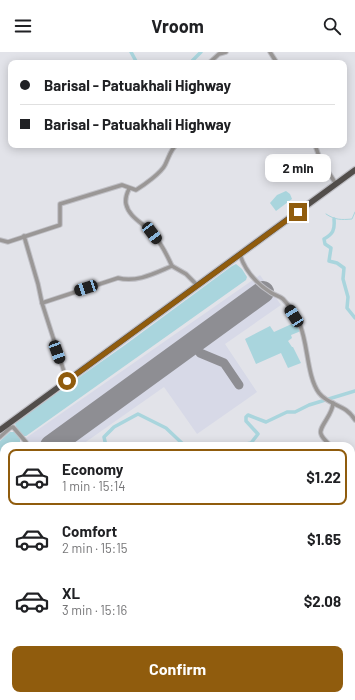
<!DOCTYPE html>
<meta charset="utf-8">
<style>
body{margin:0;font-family:Barlow,sans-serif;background:#f2f2f2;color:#202124;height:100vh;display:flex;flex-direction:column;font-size:15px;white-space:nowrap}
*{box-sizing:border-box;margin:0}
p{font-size:13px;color:#757577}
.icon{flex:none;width:22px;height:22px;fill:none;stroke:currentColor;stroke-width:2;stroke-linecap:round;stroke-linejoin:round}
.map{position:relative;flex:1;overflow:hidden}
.side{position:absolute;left:0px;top:390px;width:355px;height:258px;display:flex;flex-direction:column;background:#fff;border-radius:12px 12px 0 0;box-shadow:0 2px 10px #0003}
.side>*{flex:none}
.hud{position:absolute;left:8px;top:8px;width:339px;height:88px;border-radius:8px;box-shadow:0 2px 10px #0003;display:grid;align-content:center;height:88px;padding:0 12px;background:#fff}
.end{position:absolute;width:18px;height:18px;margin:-9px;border:5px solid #905c0d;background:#fff;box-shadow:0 0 0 2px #fff}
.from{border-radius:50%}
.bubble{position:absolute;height:28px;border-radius:8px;background:#fff;box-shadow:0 2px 10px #0003;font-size:13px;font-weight:700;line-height:28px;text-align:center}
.car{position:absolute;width:12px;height:24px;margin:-12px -6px;border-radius:5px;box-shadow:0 0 3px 1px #0007;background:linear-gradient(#222 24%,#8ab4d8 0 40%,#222 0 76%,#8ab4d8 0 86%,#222 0)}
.hud b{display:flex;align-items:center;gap:14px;height:38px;font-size:15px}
.hud b+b{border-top:1px solid #e0e0e0}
.hud i{width:10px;height:10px;background:#202124}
ul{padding:7px 0 0;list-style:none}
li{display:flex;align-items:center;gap:12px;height:56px;margin:0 8px 6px;padding:0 4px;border:2px solid transparent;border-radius:8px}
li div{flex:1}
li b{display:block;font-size:15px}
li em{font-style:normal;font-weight:700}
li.on{border-color:#905c0d}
li>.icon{width:36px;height:36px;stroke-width:1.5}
.button{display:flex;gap:8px;margin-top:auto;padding:8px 12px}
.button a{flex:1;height:46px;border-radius:8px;background:#905c0d;color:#fff;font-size:16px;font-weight:700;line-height:46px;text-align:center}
header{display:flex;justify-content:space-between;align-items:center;height:52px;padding:0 12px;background:#fff;font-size:18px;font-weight:700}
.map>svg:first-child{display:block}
</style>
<header><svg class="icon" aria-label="menu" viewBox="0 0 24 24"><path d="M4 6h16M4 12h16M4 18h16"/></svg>Vroom<svg class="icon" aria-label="search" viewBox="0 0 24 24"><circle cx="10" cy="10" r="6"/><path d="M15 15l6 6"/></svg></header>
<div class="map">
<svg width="355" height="648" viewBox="0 0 355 648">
<rect width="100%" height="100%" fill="#e2e3e9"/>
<polygon fill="#d7d9e7" points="260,223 281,253 225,292 257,340 197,382 164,335 80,394 32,394 26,386"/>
<g fill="#a9d5dd">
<polygon points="286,139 290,142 292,147 276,159 270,151 277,143"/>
<polygon points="236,212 242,217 247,225 246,228 26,384 24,384 16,376 15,371 17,369 125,293 232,214"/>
<polygon points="296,270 301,279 291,283 292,286 288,289 292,295 293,295 301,311 288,316 281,301 256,312 245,287 270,274 274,280"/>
<polygon points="10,380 15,380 20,387 20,392 17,394 4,394 4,403 0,406 0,389"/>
</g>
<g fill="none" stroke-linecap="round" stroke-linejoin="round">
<path stroke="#a9d5dd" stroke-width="1" d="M326,162C335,168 341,168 352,167L355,160"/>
<g stroke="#a9d5dd" stroke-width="3.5">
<polyline points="131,0 137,11"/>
<polyline points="190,11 201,0"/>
<path d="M334,167C335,178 333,182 324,187L325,192L331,196L329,209L337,211L344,216L343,227L348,245L347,256L355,266"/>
<polyline points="106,394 104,385 114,375 138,362 166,376 185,394"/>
<polyline points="237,394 251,391 258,382 246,369 246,365 248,363 266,370 287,360 295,360 309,353 355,339"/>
<polyline points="0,618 4,618"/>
</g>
<polyline stroke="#8e8e93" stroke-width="9" points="193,291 200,301 224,311 239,333"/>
<polyline stroke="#8e8e93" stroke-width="22" points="51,394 263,240"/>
<g stroke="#c0c0c6" stroke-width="5.5">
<g id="minor">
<polyline points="270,0 277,11"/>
<polyline points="209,11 219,2 226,0"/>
<polyline points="315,93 320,107 336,132"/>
<path d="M129,137C127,141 125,147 126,152C129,166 145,172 153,182C162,192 167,203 172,214"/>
<polyline points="24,184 38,232 42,251 67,329"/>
<path d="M0,188L8,190L60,173V152L122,133L136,138C144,133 161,121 165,113C169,105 170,99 176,93"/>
<path d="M240,203C245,218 256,231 270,240C274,243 280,244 283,247C290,254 296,265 300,273C308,292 307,325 319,341C329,354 346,352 355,368"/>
<path d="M42,251L118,226C137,231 155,221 172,214L186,222L197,233"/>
<polyline points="0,385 10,376 13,375 26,390"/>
<path d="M331,394C328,391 322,386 321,382C318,375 333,363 333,351"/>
<polyline points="0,588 4,587"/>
<polyline points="15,648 26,645 31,648"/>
</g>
</g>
<g stroke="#c0c0c6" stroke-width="8">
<polyline id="trunk" points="0,378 355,118"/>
</g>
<use href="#minor" stroke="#9a9796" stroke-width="3.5"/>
<use href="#trunk" stroke="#524e4b" stroke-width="5.5"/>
</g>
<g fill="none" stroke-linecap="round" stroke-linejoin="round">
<polyline stroke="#905c0d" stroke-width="5" points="67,329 298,160"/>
</g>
</svg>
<i class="end from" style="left:67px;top:329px"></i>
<i class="end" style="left:298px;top:160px"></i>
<div class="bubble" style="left:265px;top:102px;width:66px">2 min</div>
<i class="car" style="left:152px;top:181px;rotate:143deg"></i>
<i class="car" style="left:86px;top:236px;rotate:252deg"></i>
<i class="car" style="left:294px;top:264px;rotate:327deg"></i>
<i class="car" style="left:57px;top:300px;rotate:160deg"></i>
<div class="hud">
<b><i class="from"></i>Barisal - Patuakhali Highway</b>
<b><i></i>Barisal - Patuakhali Highway</b>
</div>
<section class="side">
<ul>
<li class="on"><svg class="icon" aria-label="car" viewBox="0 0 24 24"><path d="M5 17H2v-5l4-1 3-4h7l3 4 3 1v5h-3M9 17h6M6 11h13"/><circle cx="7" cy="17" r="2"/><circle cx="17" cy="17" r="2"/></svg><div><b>Economy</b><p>1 min · 15:14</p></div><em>$1.22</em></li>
<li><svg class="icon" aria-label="car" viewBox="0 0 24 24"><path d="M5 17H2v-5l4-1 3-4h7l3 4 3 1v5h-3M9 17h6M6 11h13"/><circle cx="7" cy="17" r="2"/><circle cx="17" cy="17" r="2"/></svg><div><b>Comfort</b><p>2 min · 15:15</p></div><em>$1.65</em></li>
<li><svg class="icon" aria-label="car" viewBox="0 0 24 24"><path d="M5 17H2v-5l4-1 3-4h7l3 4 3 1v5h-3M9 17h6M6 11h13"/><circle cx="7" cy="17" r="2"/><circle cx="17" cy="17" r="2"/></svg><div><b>XL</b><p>3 min · 15:16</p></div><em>$2.08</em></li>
</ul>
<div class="button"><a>Confirm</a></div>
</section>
</div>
